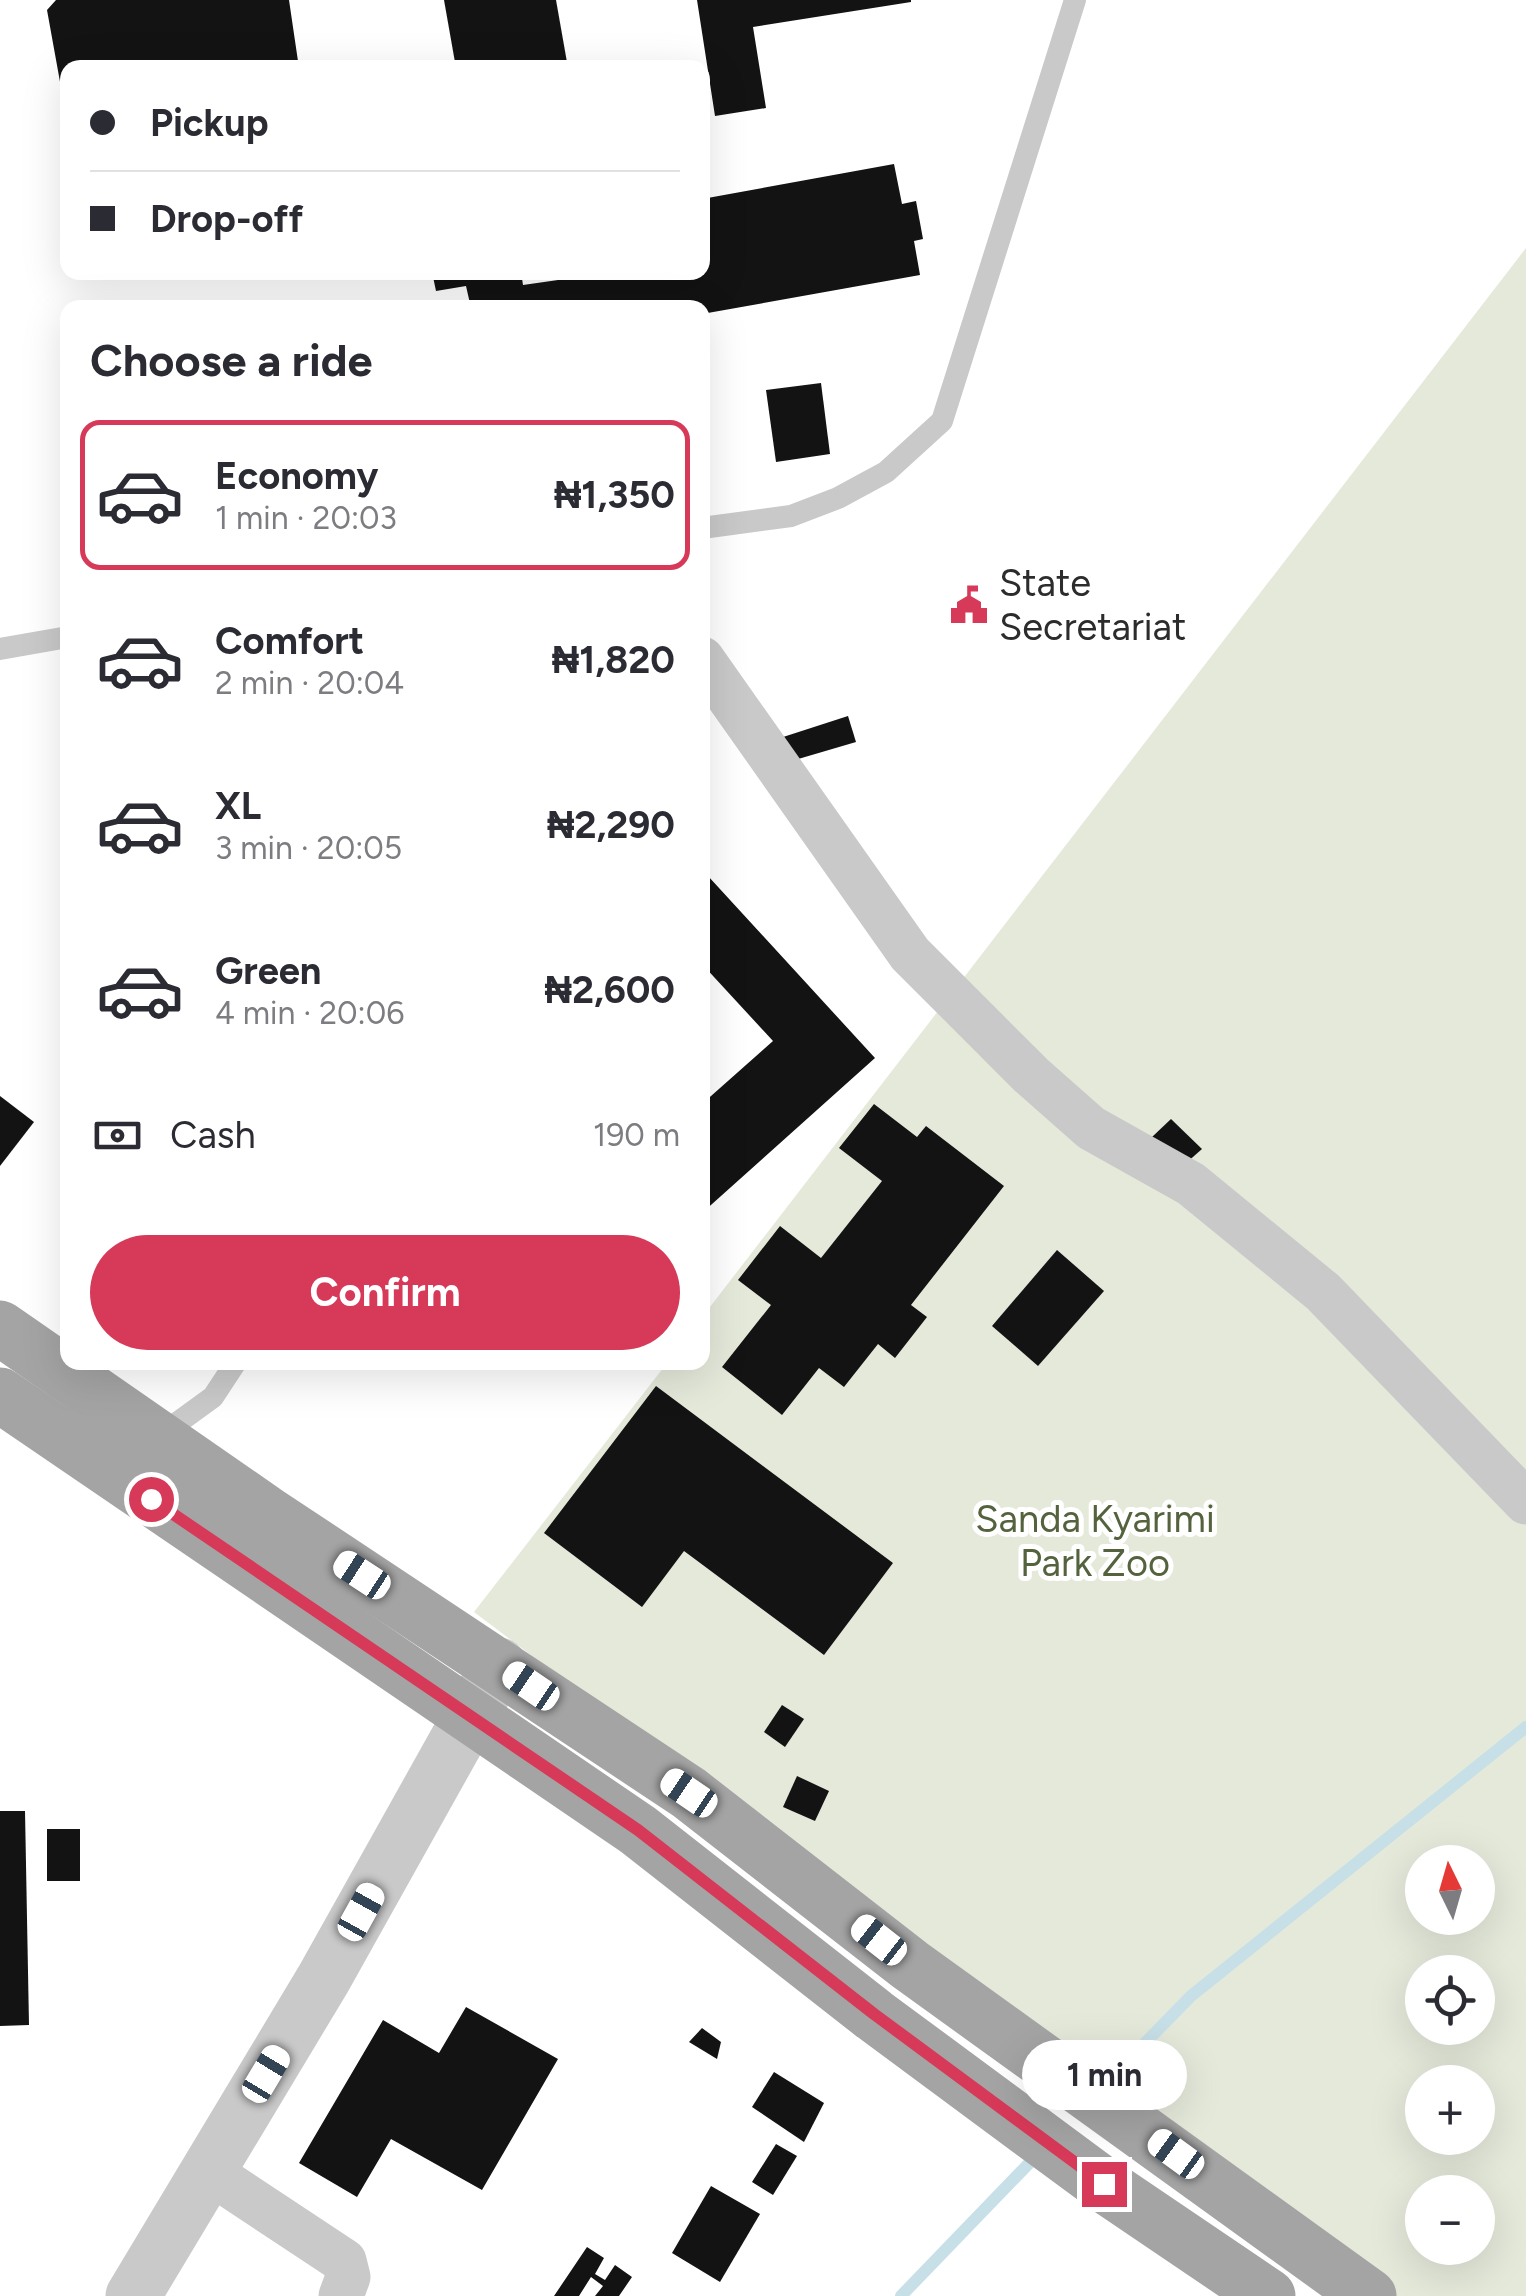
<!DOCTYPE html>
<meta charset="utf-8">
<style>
body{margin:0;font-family:Figtree,sans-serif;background:#f7f7f7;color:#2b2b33;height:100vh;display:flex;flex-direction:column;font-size:38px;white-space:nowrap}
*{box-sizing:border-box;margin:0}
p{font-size:32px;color:#7c7c81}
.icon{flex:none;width:55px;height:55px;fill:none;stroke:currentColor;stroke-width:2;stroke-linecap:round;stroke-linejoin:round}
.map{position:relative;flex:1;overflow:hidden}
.sheet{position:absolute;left:60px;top:300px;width:650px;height:1070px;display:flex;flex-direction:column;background:#fff;border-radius:20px;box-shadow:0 10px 40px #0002}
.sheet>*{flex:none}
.hud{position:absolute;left:60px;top:60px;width:650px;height:220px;border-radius:20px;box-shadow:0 10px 40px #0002;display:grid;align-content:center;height:220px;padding:0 30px;background:#fff}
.needle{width:65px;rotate:355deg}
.tools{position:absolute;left:1405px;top:1845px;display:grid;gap:20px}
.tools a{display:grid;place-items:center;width:90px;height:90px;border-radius:50%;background:#fff;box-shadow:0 10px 40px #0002;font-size:50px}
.end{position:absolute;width:45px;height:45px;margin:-22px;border:12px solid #d73958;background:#fff;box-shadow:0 0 0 5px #fff}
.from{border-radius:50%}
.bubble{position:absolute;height:70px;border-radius:35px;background:#fff;box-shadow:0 10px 40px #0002;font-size:32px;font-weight:700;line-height:70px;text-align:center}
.car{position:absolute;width:30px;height:60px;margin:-30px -15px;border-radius:12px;box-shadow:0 0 8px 2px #0007;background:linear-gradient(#fff 24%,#345 0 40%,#fff 0 76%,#345 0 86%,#fff 0)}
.hud b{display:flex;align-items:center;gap:35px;height:95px;font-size:38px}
.hud b+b{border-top:2px solid #e1e1e2}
.hud i{width:25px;height:25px;background:#2b2b33}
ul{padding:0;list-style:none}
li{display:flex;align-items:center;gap:30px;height:150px;margin:0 20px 15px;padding:0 10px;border:5px solid transparent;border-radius:20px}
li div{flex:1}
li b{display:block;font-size:38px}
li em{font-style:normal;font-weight:700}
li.current{border-color:#d73958}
li>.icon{width:90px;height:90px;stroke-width:1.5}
h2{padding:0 30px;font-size:45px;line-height:120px}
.pay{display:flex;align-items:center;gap:25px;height:110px;padding:0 30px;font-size:38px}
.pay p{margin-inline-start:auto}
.primary-button{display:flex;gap:20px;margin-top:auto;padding:20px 30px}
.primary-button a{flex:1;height:115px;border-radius:60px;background:#d73958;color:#fff;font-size:40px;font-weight:700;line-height:115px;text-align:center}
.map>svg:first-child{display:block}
</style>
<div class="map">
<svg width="1526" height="2296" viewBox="0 0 1526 2296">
<rect width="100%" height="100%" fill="#fff"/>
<path fill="#e4e9da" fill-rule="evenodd" d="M1526,248V2296H1380L474,1612L667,1363L702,1362L703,1316ZM1422,1862H1478V1918H1422ZM1422,1972H1478V2028H1422ZM1422,2082H1478V2138H1422ZM1422,2192H1478V2248H1422Z"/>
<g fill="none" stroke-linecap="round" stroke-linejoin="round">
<g stroke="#c7dfe7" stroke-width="12">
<polyline points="1100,2089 1191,1996 1526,1727"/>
<polyline points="901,2296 1038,2154"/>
</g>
</g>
<g fill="#131313">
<polygon points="56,0 289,0 299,68 68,68 66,115 47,10"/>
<polygon points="444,0 556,0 568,68 456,68"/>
<polygon points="697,0 911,0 911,2 753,27 766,108 715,116"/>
<polygon points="894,164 902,204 916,201 923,239 914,241 920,275 702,314 702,308 471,308 466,286 436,291 432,272 521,272 523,285 558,280 557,272 702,272 702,199"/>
<polygon points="821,383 830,454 776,462 766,390"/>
<polygon points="848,716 856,742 788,762 780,738"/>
<polygon points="708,876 875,1058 702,1213 702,1104 773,1041 702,964 702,881"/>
<polygon points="0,1096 34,1122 0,1166"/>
<polygon points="874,1104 917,1137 926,1126 1004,1186 911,1305 927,1317 895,1358 878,1344 844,1387 819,1368 782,1415 722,1367 771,1305 738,1280 780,1226 821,1258 882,1181 839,1148"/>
<polygon points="1171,1119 1202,1149 1177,1171 1152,1137"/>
<polygon points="1057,1250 1104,1291 1038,1366 992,1326"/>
<polygon points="656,1386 893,1563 824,1655 684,1551 642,1607 544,1533"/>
<polygon points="782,1705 804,1719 785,1747 764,1732"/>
<polygon points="797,1776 829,1791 815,1821 783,1807"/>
<polygon points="0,1811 25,1811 29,2025 0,2026"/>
<rect x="47" y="1829" width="33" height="52"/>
<polygon points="466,2007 558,2059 482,2190 391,2139 357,2197 299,2163 383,2020 439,2053"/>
<polygon points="702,2028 721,2042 717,2059 689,2042"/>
<polygon points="774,2072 824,2103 804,2142 752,2107"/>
<polygon points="776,2144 797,2156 773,2195 752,2182"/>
<polygon points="711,2186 760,2214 720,2282 672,2253"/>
<polygon points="587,2247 604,2258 595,2274 605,2280 615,2265 632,2277 619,2296 595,2296 603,2286 591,2277 579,2296 554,2296"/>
</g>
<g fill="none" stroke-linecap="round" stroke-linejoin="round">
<g stroke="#c9c9c9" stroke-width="22">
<polyline points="702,528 791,516 838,498 886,472 942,421 1075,0"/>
<polyline points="0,649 68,637"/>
<polyline points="158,1437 213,1397 236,1362"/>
</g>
<g stroke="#c9c9c9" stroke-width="45">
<polyline points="702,659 910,954 1031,1075 1091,1128 1191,1184 1323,1292 1526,1502"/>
<polyline points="208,2171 344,2261 348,2277 341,2296"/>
</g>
<polyline stroke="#c9c9c9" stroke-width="55" points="133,2296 324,1978 499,1665"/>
<g stroke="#a4a4a4" stroke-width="55">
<polyline points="0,1328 268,1514 689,1793 910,1965 1369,2296"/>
<polyline points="0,1395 638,1830 874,2015 1104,2185 1268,2296"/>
</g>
</g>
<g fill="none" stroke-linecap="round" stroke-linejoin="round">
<polyline stroke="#d73958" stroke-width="12" points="151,1499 638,1830 874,2014 1104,2184"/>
</g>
<defs>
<g id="civic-bare" transform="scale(3)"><path d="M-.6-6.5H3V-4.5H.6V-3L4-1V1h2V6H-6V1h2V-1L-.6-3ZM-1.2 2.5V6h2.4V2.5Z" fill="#d73958" stroke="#fff" stroke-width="2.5" paint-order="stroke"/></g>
</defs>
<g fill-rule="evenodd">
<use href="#civic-bare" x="969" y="605"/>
</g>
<g text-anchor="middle" stroke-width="10" stroke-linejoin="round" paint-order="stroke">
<g font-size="38" fill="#2c2c2c" stroke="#fff" text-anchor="start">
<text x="999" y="596">State<tspan x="999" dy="44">Secretariat</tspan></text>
</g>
<g font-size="38" fill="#54633d" stroke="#fff">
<text x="1095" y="1532">Sanda Kyarimi<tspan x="1095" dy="44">Park Zoo</tspan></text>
</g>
</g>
</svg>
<div class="tools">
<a><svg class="needle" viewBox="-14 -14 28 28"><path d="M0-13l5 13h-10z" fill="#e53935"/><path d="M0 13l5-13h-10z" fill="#7c7c81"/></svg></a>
<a><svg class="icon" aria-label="locate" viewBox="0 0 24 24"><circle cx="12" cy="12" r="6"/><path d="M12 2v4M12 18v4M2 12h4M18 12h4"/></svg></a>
<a>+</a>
<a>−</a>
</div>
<i class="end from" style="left:151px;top:1499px"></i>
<i class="end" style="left:1104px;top:2184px"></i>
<div class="bubble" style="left:1022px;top:2040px;width:165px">1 min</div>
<i class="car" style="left:362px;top:1575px;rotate:303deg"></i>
<i class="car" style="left:531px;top:1686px;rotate:304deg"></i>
<i class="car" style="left:689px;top:1793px;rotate:304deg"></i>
<i class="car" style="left:361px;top:1912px;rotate:29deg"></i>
<i class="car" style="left:879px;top:1940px;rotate:308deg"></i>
<i class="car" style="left:266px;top:2074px;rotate:31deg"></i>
<i class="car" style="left:1176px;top:2154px;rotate:306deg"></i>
<div class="hud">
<b><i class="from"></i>Pickup</b>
<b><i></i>Drop-off</b>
</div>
<section class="sheet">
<h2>Choose a ride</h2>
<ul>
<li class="current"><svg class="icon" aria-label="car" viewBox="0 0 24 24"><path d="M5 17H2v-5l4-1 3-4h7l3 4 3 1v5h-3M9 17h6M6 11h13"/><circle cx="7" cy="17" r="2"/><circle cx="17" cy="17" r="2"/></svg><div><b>Economy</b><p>1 min · 20:03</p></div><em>₦1,350</em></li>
<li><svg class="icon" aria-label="car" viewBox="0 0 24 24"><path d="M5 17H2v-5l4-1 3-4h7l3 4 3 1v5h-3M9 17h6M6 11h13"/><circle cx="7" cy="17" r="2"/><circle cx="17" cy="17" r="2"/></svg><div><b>Comfort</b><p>2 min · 20:04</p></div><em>₦1,820</em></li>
<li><svg class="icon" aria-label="car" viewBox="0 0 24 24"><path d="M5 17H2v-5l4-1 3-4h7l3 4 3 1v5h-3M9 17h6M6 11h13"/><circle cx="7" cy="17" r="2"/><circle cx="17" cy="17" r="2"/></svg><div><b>XL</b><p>3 min · 20:05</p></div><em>₦2,290</em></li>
<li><svg class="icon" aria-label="car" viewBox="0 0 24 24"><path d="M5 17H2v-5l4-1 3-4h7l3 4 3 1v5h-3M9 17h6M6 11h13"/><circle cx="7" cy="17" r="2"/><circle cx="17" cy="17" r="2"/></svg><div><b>Green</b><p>4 min · 20:06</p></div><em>₦2,600</em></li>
</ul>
<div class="pay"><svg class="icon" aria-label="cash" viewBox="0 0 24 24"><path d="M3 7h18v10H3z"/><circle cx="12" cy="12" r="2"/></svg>Cash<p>190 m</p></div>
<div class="primary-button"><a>Confirm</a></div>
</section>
</div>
